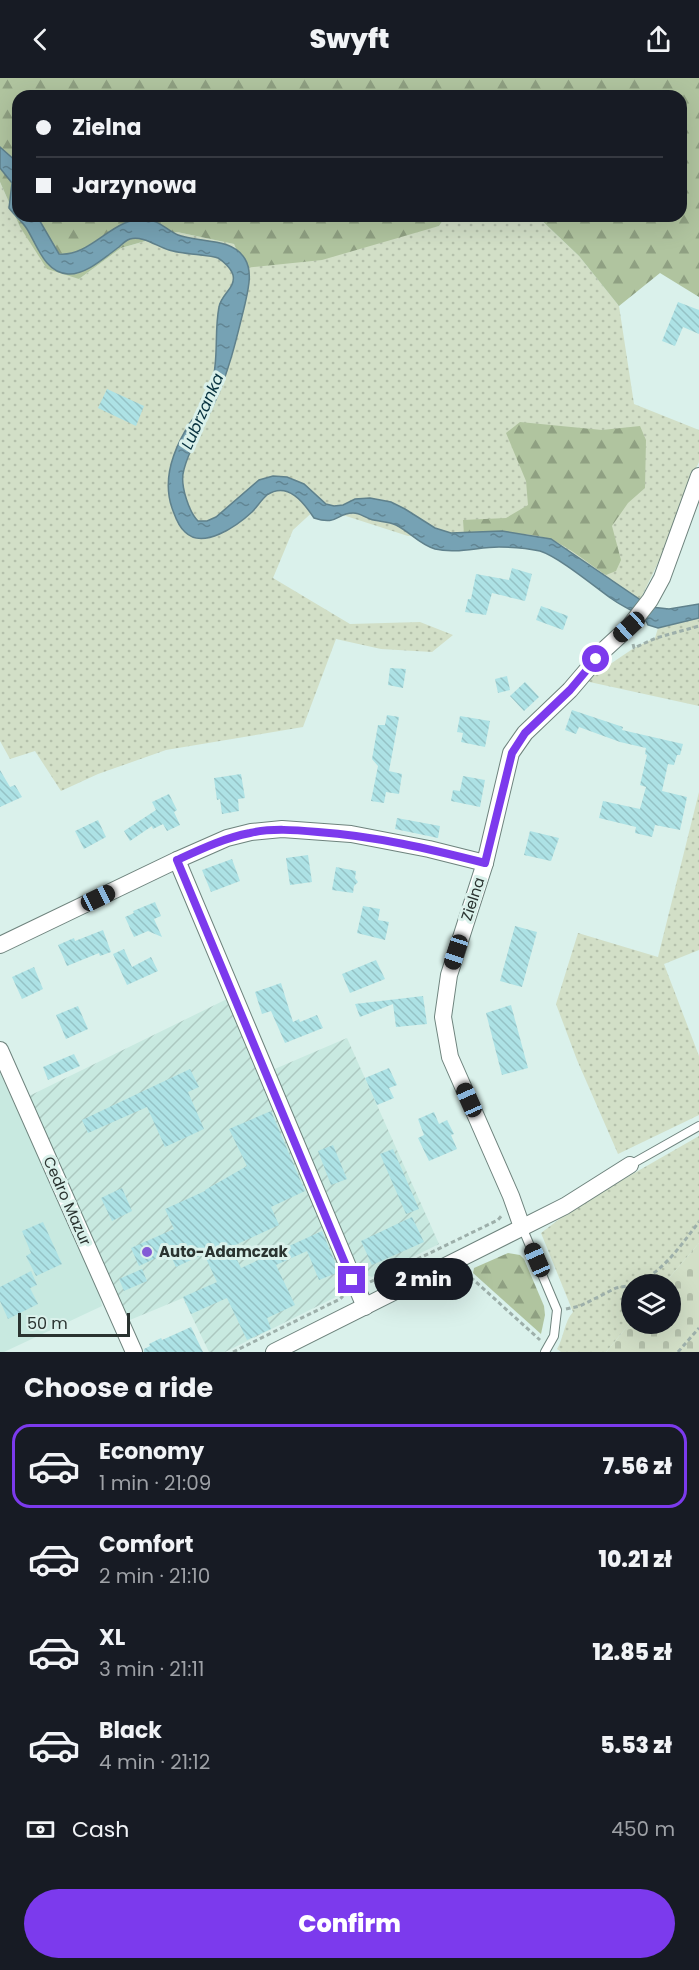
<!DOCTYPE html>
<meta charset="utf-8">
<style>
body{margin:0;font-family:Poppins,sans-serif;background:#20242c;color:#f1f3f6;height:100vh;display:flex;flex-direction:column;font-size:22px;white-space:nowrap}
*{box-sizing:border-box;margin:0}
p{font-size:20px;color:#9ea1a6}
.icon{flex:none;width:33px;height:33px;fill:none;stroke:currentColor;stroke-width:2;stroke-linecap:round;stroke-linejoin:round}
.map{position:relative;height:1274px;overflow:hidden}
.panel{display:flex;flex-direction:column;background:#171b24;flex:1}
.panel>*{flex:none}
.banner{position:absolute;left:12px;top:12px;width:675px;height:132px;border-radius:18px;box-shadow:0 6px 24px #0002;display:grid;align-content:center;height:132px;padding:0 24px;background:#171b24}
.buttons{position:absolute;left:621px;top:1196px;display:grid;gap:12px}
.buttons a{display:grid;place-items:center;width:60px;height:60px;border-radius:50%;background:#171b24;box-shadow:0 6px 24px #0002;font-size:30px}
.scale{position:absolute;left:18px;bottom:15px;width:112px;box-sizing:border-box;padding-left:6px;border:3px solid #2a3330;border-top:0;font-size:16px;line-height:21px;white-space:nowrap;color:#2a3330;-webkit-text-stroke:4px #daf1eb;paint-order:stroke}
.end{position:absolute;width:27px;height:27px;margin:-14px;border:8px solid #7c3aed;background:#fff;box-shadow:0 0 0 3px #fff}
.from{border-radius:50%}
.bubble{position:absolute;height:42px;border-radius:21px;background:#171b24;box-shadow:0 6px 24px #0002;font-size:20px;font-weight:800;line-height:42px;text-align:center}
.car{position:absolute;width:18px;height:36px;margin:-18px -9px;border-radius:8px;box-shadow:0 0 4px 2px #0007;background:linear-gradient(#222 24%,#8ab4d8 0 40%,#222 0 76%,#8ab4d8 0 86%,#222 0)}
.banner b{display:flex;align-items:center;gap:21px;height:57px;font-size:22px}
.banner b+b{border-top:2px solid #363941}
.banner i{width:15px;height:15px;background:#f1f3f6}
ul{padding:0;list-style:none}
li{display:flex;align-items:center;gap:18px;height:84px;margin:0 12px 9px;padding:0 12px;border:3px solid transparent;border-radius:18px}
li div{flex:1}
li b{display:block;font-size:22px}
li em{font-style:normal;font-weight:800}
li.current{border-color:#7c3aed}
li>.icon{width:54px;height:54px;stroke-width:1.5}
h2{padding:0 24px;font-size:27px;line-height:72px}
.pay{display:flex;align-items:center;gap:15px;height:66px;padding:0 24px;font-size:22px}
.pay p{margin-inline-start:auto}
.cta{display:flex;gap:12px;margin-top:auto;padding:12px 24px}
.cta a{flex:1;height:69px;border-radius:36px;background:#7c3aed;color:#fff;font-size:24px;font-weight:800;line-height:69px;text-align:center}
header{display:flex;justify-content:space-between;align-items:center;height:78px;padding:0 24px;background:#171b24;font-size:27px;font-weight:800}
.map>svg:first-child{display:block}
</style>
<header><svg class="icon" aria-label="back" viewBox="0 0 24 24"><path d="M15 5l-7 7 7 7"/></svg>Swyft<svg class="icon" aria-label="share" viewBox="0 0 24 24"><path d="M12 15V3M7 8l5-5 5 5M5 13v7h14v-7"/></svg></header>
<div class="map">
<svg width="699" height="1274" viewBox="0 0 699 1274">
<defs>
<pattern id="industrial-furrows" width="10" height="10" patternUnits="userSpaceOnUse" patternTransform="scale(1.5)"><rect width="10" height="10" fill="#c8e9e0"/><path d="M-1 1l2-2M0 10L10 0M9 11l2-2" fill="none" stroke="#acc8c0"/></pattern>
<pattern id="grass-dots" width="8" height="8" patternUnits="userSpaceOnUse" patternTransform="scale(1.5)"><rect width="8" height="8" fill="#d2dfc7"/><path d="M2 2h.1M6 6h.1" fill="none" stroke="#b4c0ab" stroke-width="1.8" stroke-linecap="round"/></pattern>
<pattern id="forest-firs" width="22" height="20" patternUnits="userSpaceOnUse" patternTransform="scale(1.5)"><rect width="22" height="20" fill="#b0c49f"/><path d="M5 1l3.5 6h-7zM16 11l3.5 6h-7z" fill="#8fa082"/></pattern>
<pattern id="cemetery-stones" width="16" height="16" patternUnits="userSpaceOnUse" patternTransform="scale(1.5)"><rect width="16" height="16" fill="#d2dfc7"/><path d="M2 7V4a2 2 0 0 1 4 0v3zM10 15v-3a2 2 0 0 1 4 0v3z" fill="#b4c0ab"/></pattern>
<pattern id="water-ripples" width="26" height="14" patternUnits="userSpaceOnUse" patternTransform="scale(1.5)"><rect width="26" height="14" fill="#76a2b4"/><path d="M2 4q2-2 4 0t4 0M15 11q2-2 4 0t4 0" fill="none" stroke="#618593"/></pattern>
<pattern id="building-back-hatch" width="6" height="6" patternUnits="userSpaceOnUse" patternTransform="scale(1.5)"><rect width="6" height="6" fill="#ade2e5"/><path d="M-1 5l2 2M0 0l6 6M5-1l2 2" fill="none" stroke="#95c2c5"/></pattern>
</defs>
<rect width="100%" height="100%" fill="#daf1eb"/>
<polygon fill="#c8e9e0" points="0,994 99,1215 102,1228 4,1274 0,1274"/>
<g fill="url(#industrial-furrows)">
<polygon points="227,921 345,1199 341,1204 340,1215 334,1220 225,1274 209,1274 183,1220 125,1244 27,1019"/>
<polygon points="347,960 439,1166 372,1199 357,1194 270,993"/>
</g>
<g fill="url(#grass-dots)">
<polygon points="0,104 20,149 79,201 121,170 177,154 234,166 244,190 439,148 446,138 537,138 579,178 619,228 634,326 699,352 699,384 685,412 672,456 640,522 551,461 539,459 482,453 408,458 318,429 293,452 273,500 350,546 420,544 453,557 432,574 381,571 336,561 303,649 166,672 98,696 61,713 35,673 10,681 0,663"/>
<polygon points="699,540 699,628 585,603 634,570 655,560 658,550"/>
<polygon points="699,714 699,872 664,886 699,978 699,1037 618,1076 577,982 556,926 578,855 658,879"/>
<path d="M699,1058V1165L664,1206H632L631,1244L606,1274H561L557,1271C564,1259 564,1244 573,1234L541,1155L575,1129Z"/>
</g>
<g fill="url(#forest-firs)">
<polygon points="0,0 699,0 699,219 660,195 619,228 579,178 537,138 681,138 681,18 18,18 18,138 446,138 439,148 322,182 244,190 234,166 177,154 121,170 79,201 47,191 20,149 0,104"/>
<path d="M520,344L602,352L640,348L646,362L645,410L628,425L612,448L621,482L616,493L606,497C589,486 569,469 552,462C533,454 484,453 464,456L463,442L506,440L528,427L526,403L506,355Z"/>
<polygon points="508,1175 520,1177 524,1181 544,1228 545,1237 541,1256 473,1195 474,1190"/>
</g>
<polygon fill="url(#cemetery-stones)" points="699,1165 699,1274 606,1274 631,1244 670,1245 670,1206 664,1206"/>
<path fill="url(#water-ripples)" stroke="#5f818c" stroke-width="1.5" d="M0,69L18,85V138H37L59,176C93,179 114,135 150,142C161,144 168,153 178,157C199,165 232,159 245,181C253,194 248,212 245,226C237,259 229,294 214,326C205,346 187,374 183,396C181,409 189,434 198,443H207L216,439L259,402L273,398L287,399L304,406L326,426L334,428L343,427L355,421L370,420L391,424L405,431L435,450L451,455L502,453L551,461L651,529L669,531L699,526V540L658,550L648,547C644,536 622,529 612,521C595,509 559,479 540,473C527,470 513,469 499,469C478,469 456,476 435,471C420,467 410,454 396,447C388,443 379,444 370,441C364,439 360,435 353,435C336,435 338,448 314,440C304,425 288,403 267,417C262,421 257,429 252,434C237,448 203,472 185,454C178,448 175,438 172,430C162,401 174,370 190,345C201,329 206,325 212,305C219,281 214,254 219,229C221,216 236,210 233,197C231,190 223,183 218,180C211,177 180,176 169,172C158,169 142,157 130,161C127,162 122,166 119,169C105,179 86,197 68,196C45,195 37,167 27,151C22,143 15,138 9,130L12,105L0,90Z"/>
<g fill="url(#building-back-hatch)">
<polygon points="678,224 699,232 699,256 683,249 675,268 662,263"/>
<polygon points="107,311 144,328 136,348 98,330"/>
<polygon points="512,490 532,496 525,523 492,515 486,537 465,534 468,521 471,521 476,496 509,502"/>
<polygon points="541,528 568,538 563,552 536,542"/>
<polygon points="390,590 406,591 403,610 388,607"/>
<polygon points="507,598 510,612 498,615 495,601"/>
<polygon points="525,604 539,619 524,633 510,618"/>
<polygon points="572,632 623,649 622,652 683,666 680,677 677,677 674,687 668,686 662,713 687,719 680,752 655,747 652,759 635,755 636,749 599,740 603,723 640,731 646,709 640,707 647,677 645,676 646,670 620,664 579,649 576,656 565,652"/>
<polygon points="387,637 399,639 389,693 402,696 399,716 386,714 384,725 371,723 378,688 372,681 378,647 385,647"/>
<polygon points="460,638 490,643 485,669 461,664 463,655 457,654"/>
<polygon points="0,692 10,709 15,707 22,719 0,729"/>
<polygon points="241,696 245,720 238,721 239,733 222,736 220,721 217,722 214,700"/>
<polygon points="463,698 485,702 480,729 451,723 453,712 460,713"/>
<polygon points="169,716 177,732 174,734 180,747 167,753 163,746 153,751 152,748 130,763 124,753 156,732 152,724"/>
<polygon points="397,740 440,748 438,760 395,751"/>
<polygon points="98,742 106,759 84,771 75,753"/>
<polygon points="530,753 559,760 551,783 524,777"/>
<polygon points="308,777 312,804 290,807 286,780"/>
<polygon points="232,781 240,803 211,814 202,792"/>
<polygon points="336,789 356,793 355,800 358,804 354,808 353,815 332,812"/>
<polygon points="155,824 161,838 154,841 162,859 148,853 134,859 125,839 134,835 133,833"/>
<polygon points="363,828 380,831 378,842 389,844 385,862 357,855"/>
<polygon points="515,848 537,854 522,909 500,903"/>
<polygon points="103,852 111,874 100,878 99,875 67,888 58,867 74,860 75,863"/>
<polygon points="124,871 132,889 151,879 158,893 127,907 113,876"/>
<polygon points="376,882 385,901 350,915 342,896"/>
<polygon points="34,889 43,911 22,921 12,899"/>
<polygon points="281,905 293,944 299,941 300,944 317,937 323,950 285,965 271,933 262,936 255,914"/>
<polygon points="423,918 427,946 396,949 393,926 360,939 355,926"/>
<polygon points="511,927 528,990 502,997 486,935"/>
<polygon points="78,928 88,951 66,961 56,937"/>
<polygon points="74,976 80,988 48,1002 43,989"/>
<polygon points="389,990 397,1007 389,1010 394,1020 377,1027 365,1000"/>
<polygon points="190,991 199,1009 188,1014 204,1051 165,1069 147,1029 88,1055 82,1042"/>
<polygon points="271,1033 305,1113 271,1129 279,1147 231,1169 241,1190 322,1153 339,1194 319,1202 307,1173 276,1187 295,1227 267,1240 271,1251 247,1262 227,1220 191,1236 183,1219 217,1204 204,1176 176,1189 169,1174 139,1188 131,1170 174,1151 165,1131 205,1113 205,1112 247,1088 229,1051"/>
<polygon points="434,1034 439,1046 447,1042 454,1056 451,1057 457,1071 429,1083 418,1060 424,1057 418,1041"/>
<polygon points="333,1067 347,1101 331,1107 318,1073"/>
<polygon points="393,1071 419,1131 406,1136 380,1076"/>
<polygon points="122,1110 132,1133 112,1143 101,1120"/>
<polygon points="412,1139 424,1164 372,1187 361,1163"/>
<polygon points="43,1144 62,1186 36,1198 26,1178 31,1175 22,1153"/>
<polygon points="142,1191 147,1203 124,1213 119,1201"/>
<polygon points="31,1193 37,1207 30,1210 38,1226 8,1241 0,1223 0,1209"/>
<polygon points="191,1249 203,1274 144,1274 144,1271 150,1268 149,1266 161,1260 162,1262"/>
</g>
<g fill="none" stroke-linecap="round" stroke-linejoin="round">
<g stroke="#6e837d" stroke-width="10">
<g id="service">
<polyline points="630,1087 699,1048"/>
<polyline points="522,1149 557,1232 554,1258 545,1274"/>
</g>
</g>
<g stroke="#6e837d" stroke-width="18">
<g id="minor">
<polyline points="177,782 365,1229"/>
<polyline points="0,867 177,782 227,760 251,754 282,751 351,756 429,771 485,785"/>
<polyline points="0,972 134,1274"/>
<polyline points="522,1149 511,1118 450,979 443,939 449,897 485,785 511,675 525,655 570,612 605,571 629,549 650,522 662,500 699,398"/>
<polyline points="274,1274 565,1128 630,1087"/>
</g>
</g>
<g stroke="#9dafaa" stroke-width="3" stroke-dasharray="4.5 3" stroke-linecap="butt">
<polyline points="633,566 634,570 656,560 699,548"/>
<polyline points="465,1194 540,1262"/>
<polyline points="370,1204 498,1142 503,1136"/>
<path d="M634,1206C663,1195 680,1168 699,1144"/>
<polyline points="566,1231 580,1228 616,1210 632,1207"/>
<polyline points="233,1274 340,1221 343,1218"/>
<polyline points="678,1274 699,1250"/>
</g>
<use href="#service" stroke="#fff" stroke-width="8"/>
<use href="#minor" stroke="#fff" stroke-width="16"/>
</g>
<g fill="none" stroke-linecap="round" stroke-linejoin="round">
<path stroke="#7c3aed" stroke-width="8" d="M352,1202L177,782C201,771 224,760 250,755C272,750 295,752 318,754C375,758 430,771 485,785L512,675L525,655L570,612L596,581"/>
</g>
<circle fill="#835cd6" stroke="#daf1eb" stroke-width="2" cx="147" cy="1174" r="6"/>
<g text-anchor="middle" stroke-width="6" stroke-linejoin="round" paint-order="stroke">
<g font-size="15" fill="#2a3330" stroke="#daf1eb">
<text transform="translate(473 821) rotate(-72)" y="5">Zielna</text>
<text transform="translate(67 1123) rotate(66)" y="5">Cedro Mazur</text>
</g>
<g font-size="15" font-weight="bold" fill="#2a3330" stroke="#daf1eb" text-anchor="start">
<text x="159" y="1179">Auto-Adamczak</text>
</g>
<g font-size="16" font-style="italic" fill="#06313e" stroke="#daf1eb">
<text transform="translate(202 333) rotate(-66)" y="6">Lubrzanka</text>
</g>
</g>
</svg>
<div class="buttons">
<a><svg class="icon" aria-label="layers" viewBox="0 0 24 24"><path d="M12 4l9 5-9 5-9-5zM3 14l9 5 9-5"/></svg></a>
</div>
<div class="scale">50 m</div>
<i class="end from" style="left:596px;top:581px"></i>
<i class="end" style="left:352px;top:1202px"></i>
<div class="bubble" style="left:374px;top:1180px;width:99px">2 min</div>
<i class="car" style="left:629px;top:549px;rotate:228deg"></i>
<i class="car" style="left:98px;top:820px;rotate:64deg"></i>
<i class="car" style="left:456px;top:874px;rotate:198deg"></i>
<i class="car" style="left:469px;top:1022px;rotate:336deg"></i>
<i class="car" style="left:537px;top:1182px;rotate:336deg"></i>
<div class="banner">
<b><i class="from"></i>Zielna</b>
<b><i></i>Jarzynowa</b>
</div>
</div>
<section class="panel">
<h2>Choose a ride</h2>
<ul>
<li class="current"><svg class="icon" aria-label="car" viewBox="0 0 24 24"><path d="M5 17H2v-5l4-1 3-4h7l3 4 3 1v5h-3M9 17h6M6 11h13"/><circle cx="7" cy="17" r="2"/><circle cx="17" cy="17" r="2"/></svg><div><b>Economy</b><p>1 min · 21:09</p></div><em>7.56 zł</em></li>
<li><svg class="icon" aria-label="car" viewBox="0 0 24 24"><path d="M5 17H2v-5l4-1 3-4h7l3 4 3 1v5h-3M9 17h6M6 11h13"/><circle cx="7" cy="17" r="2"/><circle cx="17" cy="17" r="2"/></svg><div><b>Comfort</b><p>2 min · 21:10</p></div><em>10.21 zł</em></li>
<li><svg class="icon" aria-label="car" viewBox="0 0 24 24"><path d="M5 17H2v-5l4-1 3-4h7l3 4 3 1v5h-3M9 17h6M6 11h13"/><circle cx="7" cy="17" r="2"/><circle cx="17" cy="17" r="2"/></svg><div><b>XL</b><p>3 min · 21:11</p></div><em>12.85 zł</em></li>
<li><svg class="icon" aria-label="car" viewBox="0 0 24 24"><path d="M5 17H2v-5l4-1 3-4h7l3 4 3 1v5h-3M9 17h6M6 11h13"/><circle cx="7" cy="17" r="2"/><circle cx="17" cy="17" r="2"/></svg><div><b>Black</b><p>4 min · 21:12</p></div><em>5.53 zł</em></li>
</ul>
<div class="pay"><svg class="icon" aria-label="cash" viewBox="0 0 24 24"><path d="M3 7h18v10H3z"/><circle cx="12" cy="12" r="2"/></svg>Cash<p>450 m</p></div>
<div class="cta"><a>Confirm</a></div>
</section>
